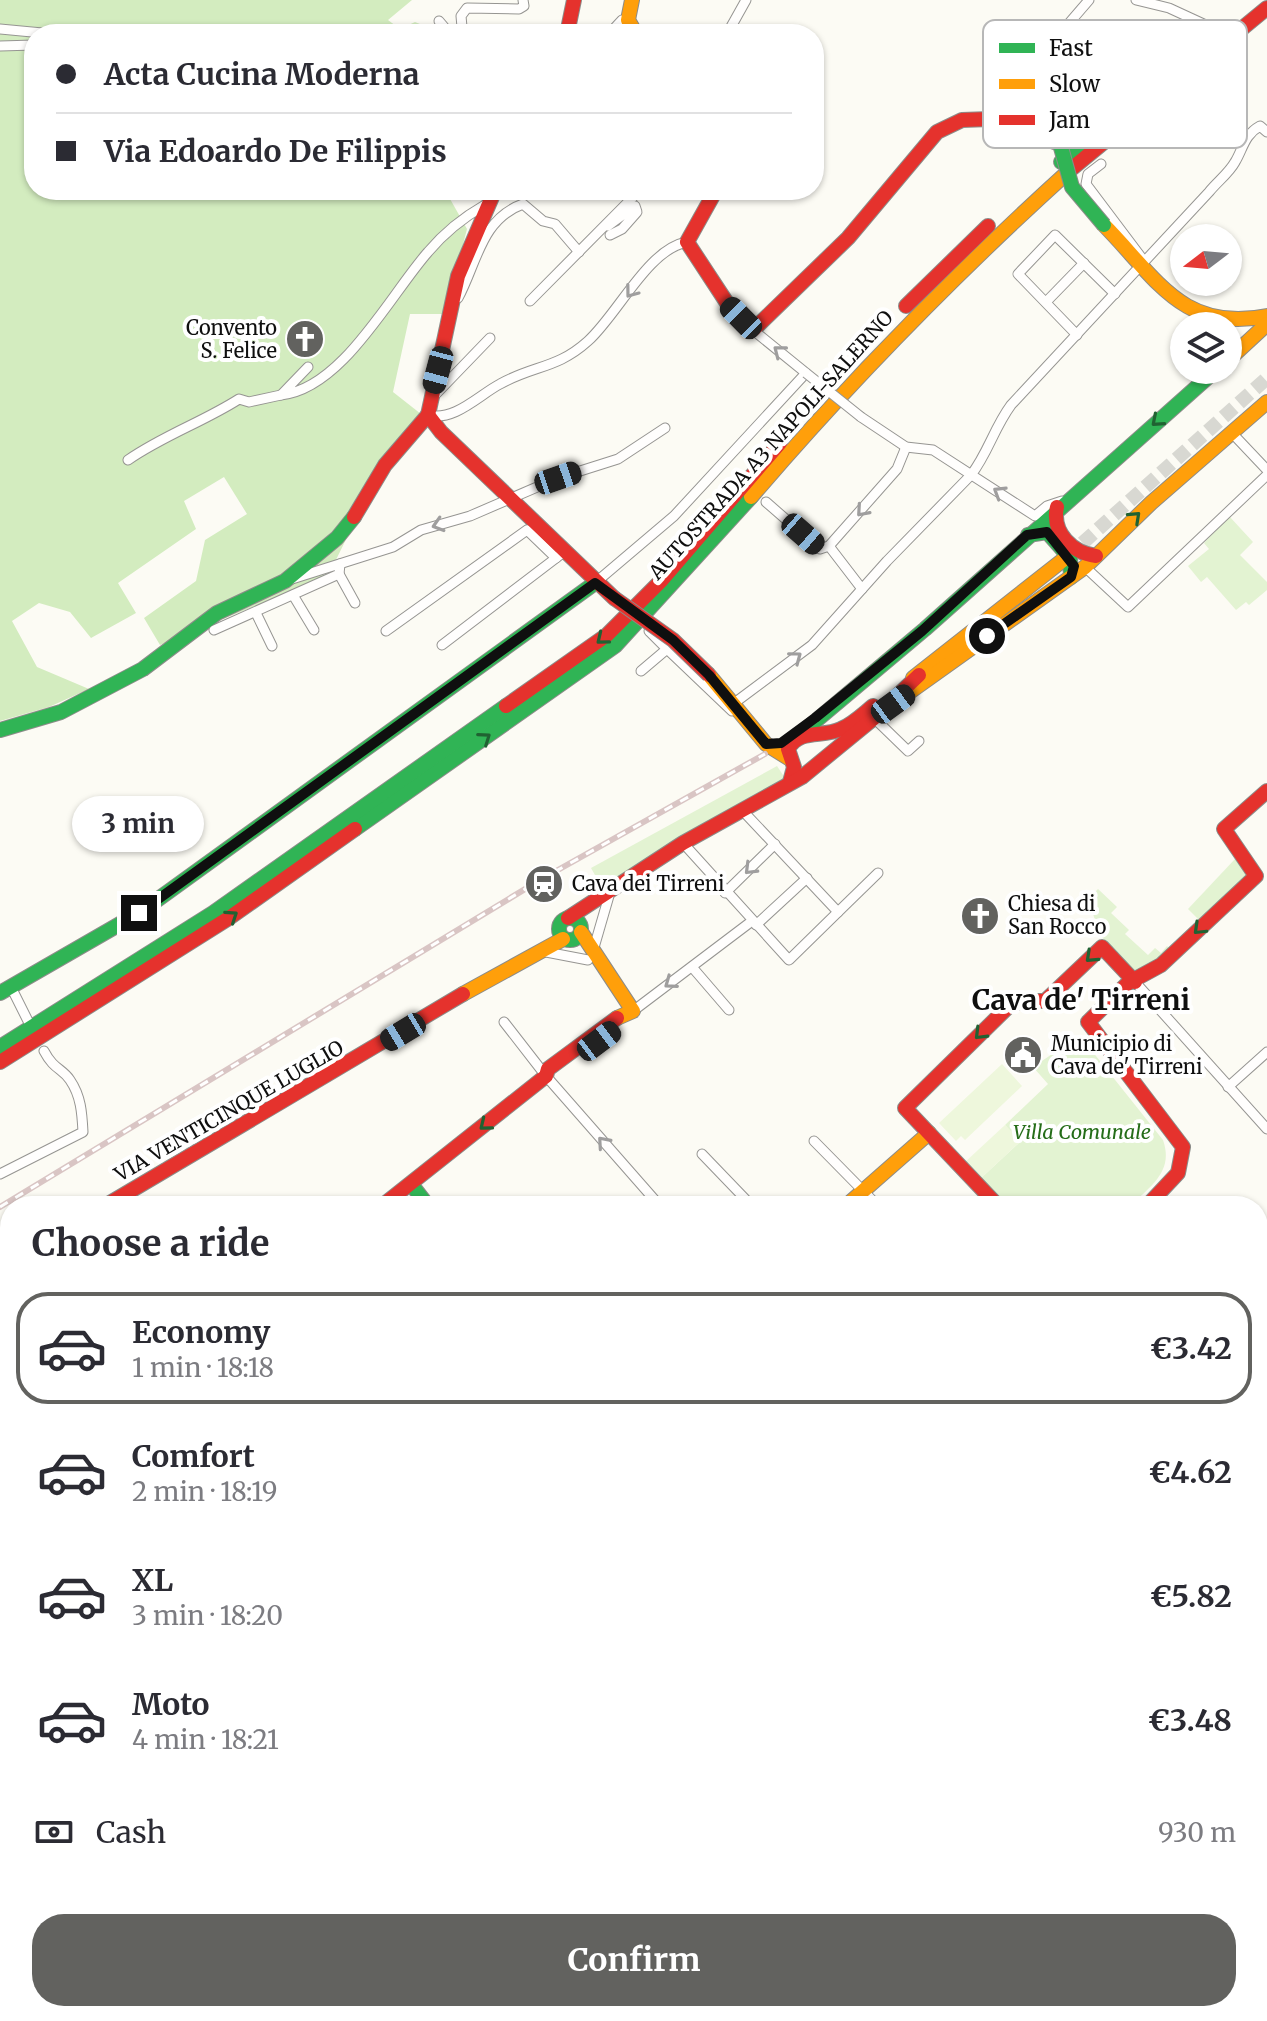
<!DOCTYPE html>
<meta charset="utf-8">
<style>
body{margin:0;font-family:Merriweather,serif;background:#f2f2f3;color:#2b2b33;height:100vh;display:flex;flex-direction:column;font-size:30px;white-space:nowrap}
*{box-sizing:border-box;margin:0}
p{font-size:26px;color:#7c7c81}
.icon{flex:none;width:44px;height:44px;fill:none;stroke:currentColor;stroke-width:2;stroke-linecap:round;stroke-linejoin:round}
.map{position:relative;flex:1;overflow:hidden}
.side{position:absolute;left:0px;top:1196px;width:1268px;height:826px;display:flex;flex-direction:column;background:#fff;border-radius:32px 32px 0 0;box-shadow:0 2px 6px #0004}
.side>*{flex:none}
.guide{position:absolute;left:24px;top:24px;width:800px;height:176px;border-radius:32px;box-shadow:0 2px 6px #0004;display:grid;align-content:center;height:176px;padding:0 32px;background:#fff}
.needle{width:52px;rotate:254deg}
.controls{position:absolute;left:1170px;top:224px;display:grid;gap:16px}
.controls a{display:grid;place-items:center;width:72px;height:72px;border-radius:50%;background:#fff;box-shadow:0 2px 6px #0004;font-size:40px}
.end{position:absolute;width:36px;height:36px;margin:-18px;border:10px solid #0f0f0f;background:#fff;box-shadow:0 0 0 4px #fff}
.from{border-radius:50%}
.bubble{position:absolute;height:56px;border-radius:28px;background:#fff;box-shadow:0 2px 6px #0004;font-size:26px;font-weight:700;line-height:56px;text-align:center}
.car{position:absolute;width:24px;height:48px;margin:-24px -12px;border-radius:10px;box-shadow:0 0 6px 2px #0007;background:linear-gradient(#222 24%,#8ab4d8 0 40%,#222 0 76%,#8ab4d8 0 86%,#222 0)}
.guide b{display:flex;align-items:center;gap:28px;height:76px;font-size:30px}
.guide b+b{border-top:2px solid #e1e1e2}
.guide i{width:20px;height:20px;background:#2b2b33}
ul{padding:0;list-style:none}
li{display:flex;align-items:center;gap:24px;height:112px;margin:0 16px 12px;padding:0 16px;border:4px solid transparent;border-radius:32px}
li div{flex:1}
li b{display:block;font-size:30px}
li em{font-style:normal;font-weight:700}
li.active{border-color:#62625f}
li>.icon{width:72px;height:72px;stroke-width:1.5}
h2{padding:0 32px;font-size:36px;line-height:96px}
.pay{display:flex;align-items:center;gap:20px;height:88px;padding:0 32px;font-size:30px}
.pay p{margin-inline-start:auto}
.primary-button{display:flex;gap:16px;margin-top:auto;padding:16px 32px}
.primary-button a{flex:1;height:92px;border-radius:32px;background:#62625f;color:#fff;font-size:32px;font-weight:700;line-height:92px;text-align:center}
.map>svg:first-child{display:block}
</style>
<div class="map">
<svg width="1267" height="2021" viewBox="0 0 1267 2021">
<rect width="100%" height="100%" fill="#fcfbf4"/>
<g fill="#e3f3d2">
<polygon points="1229,516 1253,542 1240,555 1267,582 1267,590 1249,605 1246,602 1236,610 1207,577 1201,582 1188,566 1209,549 1204,543"/>
<polygon points="777,766 785,778 605,885 600,884 591,868"/>
<polygon points="1235,859 1249,876 1202,923 1188,909"/>
<polygon points="1098,889 1117,907 1111,913 1129,930 1125,934 1148,955 1155,948 1161,953 1167,946 1172,951 1138,976 1100,935 1088,899"/>
<path d="M1070,1042L1079,1050L1092,1051L1163,1140C1174,1171 1151,1186 1130,1206H1005L979,1180L1020,1142L1005,1125L1048,1084L1033,1067Z"/>
<polygon points="0,1363 10,1374 10,1495 0,1503"/>
</g>
<polygon fill="#d3ecbf" points="0,0 412,0 388,20 400,29 415,22 437,31 435,34 34,34 34,190 445,190 467,229 445,314 410,314 393,392 421,414 391,448 328,576 160,645 144,618 196,581 205,540 247,514 224,477 184,501 196,529 118,583 136,613 91,638 70,612 39,603 12,621 37,667 89,689 49,707 0,721"/>
<g fill="#eef7dc">
<polygon points="1002,1064 1022,1086 965,1140 961,1136 956,1141 939,1123"/>
<polygon points="1005,1125 1021,1141 979,1180 964,1163"/>
</g>
<g fill="none" stroke-linecap="round" stroke-linejoin="round">
<polyline stroke="#d8d8d2" stroke-width="14" stroke-dasharray="14 7" stroke-linecap="butt" points="1067,557 1267,378"/>
<g stroke="#969592" stroke-width="11">
<g id="street">
<polyline points="1136,0 1169,8 1208,26"/>
<polyline points="439,21 450,34"/>
<polyline points="0,29 53,34"/>
<polyline points="455,34 462,27 461,16 467,8 519,9 524,6 523,0"/>
<polyline points="609,34 622,20 628,20"/>
<polyline points="727,34 746,0"/>
<polyline points="0,46 34,45"/>
<polyline points="1033,65 1089,0"/>
<polyline points="1101,164 1088,174 1086,184 1141,257"/>
<polyline points="608,226 635,206 637,212 622,229 610,235"/>
<path d="M458,298C477,263 481,219 523,204L543,221L555,224L579,252"/>
<polyline points="530,301 640,190"/>
<polyline points="1046,302 1084,263"/>
<polyline points="1077,335 1018,274 1055,235 1115,294"/>
<path d="M308,367L281,395C342,389 390,295 428,252C444,233 464,217 485,205"/>
<polyline points="434,396 490,338"/>
<path d="M428,415C454,422 479,395 500,384C534,365 557,369 588,341C618,314 648,249 687,242"/>
<polyline points="861,417 906,447 933,450 1035,516 1047,506 1062,501"/>
<polyline points="1232,433 1267,470"/>
<path d="M128,460C164,435 203,422 239,399L249,402L281,395"/>
<polyline points="766,502 820,549 829,546"/>
<polyline points="1085,567 1128,607 1267,475"/>
<polyline points="339,574 355,603"/>
<polyline points="292,579 393,547 421,530 470,516 558,478 618,459 665,428"/>
<polyline points="595,583 674,516 806,373 753,330"/>
<polyline points="862,589 829,546 897,469 906,447"/>
<polyline points="293,595 314,630"/>
<polyline points="256,613 272,646"/>
<polyline points="214,630 339,574 340,564"/>
<polyline points="386,631 527,530 556,558"/>
<polyline points="649,631 667,649"/>
<polyline points="442,645 560,555"/>
<polyline points="641,671 667,649 732,711"/>
<path d="M733,704L812,645L887,561L971,475C988,453 994,428 1011,405L1209,192C1217,182 1229,173 1235,162C1243,149 1244,135 1260,126L1267,132"/>
<polyline points="874,718 908,751 919,741"/>
<polyline points="683,843 789,960 838,912 741,809"/>
<polyline points="725,893 775,844"/>
<polyline points="838,912 878,873"/>
<polyline points="756,925 807,878"/>
<polyline points="541,951 588,960"/>
<polyline points="593,951 611,889"/>
<polyline points="692,967 729,1010"/>
<polyline points="1135,982 1267,1129"/>
<polyline points="12,989 28,1021"/>
<polyline points="633,1011 752,921"/>
<polyline points="504,1022 546,1076 660,1206"/>
<polyline points="1228,1087 1267,1052"/>
<polyline points="814,1141 878,1206"/>
<polyline points="702,1154 752,1206"/>
<path d="M0,1174L83,1132C82,1113 81,1096 70,1080C62,1068 54,1070 44,1051"/>
<polyline points="980,1206 990,1197"/>
<polyline points="0,1349 10,1360"/>
<polyline points="0,1592 10,1602"/>
<polyline points="1195,2012 1205,2021"/>
<polyline points="144,2021 151,2012"/>
<polyline points="342,2021 353,2012"/>
<polyline points="618,2021 630,2012"/>
<polyline points="657,2021 662,2012"/>
<polyline points="1105,2021 1114,2012"/>
</g>
</g>
<g stroke="#8c8c89" stroke-width="16">
<g id="fast">
<polyline points="1061,162 1137,99"/>
<polyline points="1028,535 1047,532 1070,558 1071,577"/>
<polyline points="0,730 61,712 143,669 217,613 285,581 337,538 354,517"/>
<polyline points="799,735 925,629 1216,370"/>
<polyline points="355,829 615,646 751,497"/>
<circle cx="570" cy="929" r="11"/>
<polyline points="0,993 139,913 595,583"/>
<polyline points="0,1047 213,913 506,706"/>
<polyline points="411,1184 428,1206"/>
<polyline points="0,1252 10,1255"/>
<polyline points="0,1265 10,1260"/>
<polyline points="0,1520 10,1511"/>
<polyline points="38,2021 47,2012"/>
<polyline points="847,2021 848,2012"/>
</g>
</g>
<g stroke="#8c8c89" stroke-width="16">
<g id="slow">
<polyline points="632,0 628,20 636,34"/>
<path d="M1104,225C1157,279 1183,333 1267,316"/>
<polyline points="1228,360 1267,324"/>
<path d="M751,497C852,379 954,275 1070,170"/>
<polyline points="709,675 766,744 790,759"/>
<polyline points="913,678 1063,560"/>
<polyline points="904,696 1085,567 1151,503 1267,402"/>
<polyline points="581,932 633,1011 617,1018"/>
<polyline points="463,994 563,939"/>
<polyline points="846,1206 929,1133"/>
<polyline points="1258,1748 1267,1727"/>
<polyline points="0,1823 10,1814"/>
</g>
</g>
<g stroke="#8c8c89" stroke-width="16">
<g id="jam">
<polyline points="567,34 574,0"/>
<polygon points="1033,65 1044,84 1060,144 990,119"/>
<polyline points="1070,170 1267,8"/>
<polyline points="716,190 687,242 729,306 753,330 848,238 937,132 962,120 990,119"/>
<polyline points="906,306 988,226"/>
<polyline points="428,415 441,432 614,598"/>
<polyline points="428,415 458,276 495,190"/>
<path d="M1057,507C1051,533 1073,553 1096,556"/>
<polyline points="354,517 385,465 428,415"/>
<polyline points="506,706 607,635 662,580 780,443"/>
<path d="M790,782L794,767L788,749C800,728 822,738 841,729C853,724 863,714 873,706"/>
<polyline points="568,918 683,843 802,777 874,718 919,675"/>
<polyline points="0,1062 229,918 355,829"/>
<polyline points="105,1206 463,994"/>
<polyline points="382,1206 546,1076 548,1069 617,1018"/>
<polyline points="998,1206 905,1108 1009,1006 1023,1001 1045,1001 1102,947 1135,982"/>
<polyline points="1147,1206 1178,1173 1183,1147 1088,1022 1128,983 1161,965 1256,876 1224,829 1267,791"/>
<polyline points="1258,1447 1267,1455"/>
<polyline points="54,2021 72,2012 105,2021"/>
</g>
</g>
<use href="#street" stroke="#fffefd" stroke-width="9"/>
<use href="#fast" stroke="#30b455" stroke-width="14"/>
<use href="#slow" stroke="#ff9f0a" stroke-width="14"/>
<use href="#jam" stroke="#e5322d" stroke-width="14"/>
<g stroke="#d9c5c4" stroke-width="6">
<polyline id="rail" points="0,1207 540,880 765,754"/>
</g>
<use href="#rail" stroke="#fff" stroke-width="3" stroke-dasharray="9" stroke-linecap="butt"/>
<g stroke="#969592" stroke-width="11" stroke-linecap="butt">
<polyline id="street-bridge" points="806,373 861,417"/>
</g>
<g stroke="#8c8c89" stroke-width="16" stroke-linecap="butt">
<polyline id="fast-bridge" points="1060,144 1072,187 1104,225"/>
</g>
<g stroke="#8c8c89" stroke-width="16" stroke-linecap="butt">
<polyline id="jam-bridge" points="614,598 673,640 709,675"/>
</g>
<use href="#street-bridge" stroke="#fffefd" stroke-width="9"/>
<use href="#fast-bridge" stroke="#30b455" stroke-width="14"/>
<use href="#jam-bridge" stroke="#e5322d" stroke-width="14"/>
</g>
<defs><path id="oneway-chevron" d="M-2-3.5L2.5 0L-2 3.5" fill="none" stroke-width="1.6" stroke-linecap="round" stroke-linejoin="round" transform="scale(2)"/></defs>
<g stroke="#9f9e9e">
<use href="#oneway-chevron" transform="translate(631 292) rotate(127)"/>
<use href="#oneway-chevron" transform="translate(779 351) rotate(-142)"/>
<use href="#oneway-chevron" transform="translate(999 492) rotate(-148)"/>
<use href="#oneway-chevron" transform="translate(862 511) rotate(131)"/>
<use href="#oneway-chevron" transform="translate(438 525) rotate(163)"/>
<use href="#oneway-chevron" transform="translate(796 657) rotate(-37)"/>
<use href="#oneway-chevron" transform="translate(750 869) rotate(135)"/>
<use href="#oneway-chevron" transform="translate(670 983) rotate(144)"/>
<use href="#oneway-chevron" transform="translate(603 1142) rotate(-131)"/>
</g>
<g stroke="#206232">
<use href="#oneway-chevron" transform="translate(1157 421) rotate(139)"/>
<use href="#oneway-chevron" transform="translate(1135 517) rotate(-43)"/>
<use href="#oneway-chevron" transform="translate(602 639) rotate(141)"/>
<use href="#oneway-chevron" transform="translate(485 738) rotate(-35)"/>
<use href="#oneway-chevron" transform="translate(232 916) rotate(-34)"/>
<use href="#oneway-chevron" transform="translate(1199 929) rotate(136)"/>
<use href="#oneway-chevron" transform="translate(1091 957) rotate(137)"/>
<use href="#oneway-chevron" transform="translate(980 1034) rotate(135)"/>
<use href="#oneway-chevron" transform="translate(485 1125) rotate(141)"/>
</g>
<g fill="none" stroke-linecap="round" stroke-linejoin="round">
<polyline stroke="#0f0f0f" stroke-width="10" points="139,913 595,583 673,640 709,675 766,744 781,743 815,718 922,631 1027,535 1047,532 1074,566 1071,577 987,636"/>
</g>
<defs>
<g id="church-disc" transform="scale(2)"><circle r="9.5" fill="#62625f" stroke="#fff"/><path d="M-1.2-6h2.4v3.5h3.3v2.4h-3.3V6h-2.4V-.1h-3.3v-2.4h3.3Z" fill="#fff"/></g>
<g id="station-disc" transform="scale(2)"><circle r="9.5" fill="#62625f" stroke="#fff"/><path d="M-3-6H3Q5-6 5-4V2Q5 4 3 4L4.5 6H3L1.5 4h-3L-3 6H-4.5L-3 4Q-5 4-5 2V-4Q-5-6-3-6ZM-3.5-4v3h7v-3ZM-3.5 1v1.5H-2V1ZM2 1v1.5H3.5V1Z" fill="#fff"/></g>
<g id="civic-disc" transform="scale(2)"><circle r="9.5" fill="#62625f" stroke="#fff"/><path d="M-.6-6.5H3V-4.5H.6V-3L4-1V1h2V6H-6V1h2V-1L-.6-3ZM-1.2 2.5V6h2.4V2.5Z" fill="#fff"/></g>
</defs>
<g fill-rule="evenodd">
<use href="#church-disc" x="305" y="339"/>
<use href="#station-disc" x="544" y="884"/>
<use href="#church-disc" x="980" y="916"/>
<use href="#civic-disc" x="1023" y="1055"/>
</g>
<g text-anchor="middle" stroke-width="8" stroke-linejoin="round" paint-order="stroke">
<g font-size="20" fill="#0f0f0f" stroke="#fff" text-anchor="start">
<text x="277" y="335" text-anchor="end">Convento<tspan x="277" dy="23">S. Felice</tspan></text>
<text x="572" y="891">Cava dei Tirreni</text>
<text x="1008" y="911">Chiesa di<tspan x="1008" dy="23">San Rocco</tspan></text>
<text x="1051" y="1051">Municipio di<tspan x="1051" dy="23">Cava de' Tirreni</tspan></text>
</g>
<g font-size="20" fill="#0f0f0f" stroke="#fff">
<text transform="translate(771 445) rotate(-48)" y="7">AUTOSTRADA A3 NAPOLI-SALERNO</text>
<text transform="translate(229 1111) rotate(-30)" y="7">VIA VENTICINQUE LUGLIO</text>
</g>
<g font-size="20" font-style="italic" fill="#256d19" stroke="#fff">
<text x="1082" y="1139">Villa Comunale</text>
</g>
<g font-size="28" font-weight="bold" fill="#0f0f0f" stroke="#fff">
<text x="1081" y="1010">Cava de' Tirreni</text>
</g>
</g>
<rect x="983" y="20" width="264" height="128" rx="12" fill="#fff" stroke="#b7b7b7" stroke-width="2"/>
<rect x="999" y="43" width="36" height="10" fill="#30b455"/>
<rect x="999" y="79" width="36" height="10" fill="#ff9f0a"/>
<rect x="999" y="115" width="36" height="10" fill="#e5322d"/>
<g font-size="22" fill="#0f0f0f">
<text x="1049" y="56">Fast</text>
<text x="1049" y="92">Slow</text>
<text x="1049" y="128">Jam</text>
</g>
</svg>
<div class="controls">
<a><svg class="needle" viewBox="-14 -14 28 28"><path d="M0-13l5 13h-10z" fill="#e53935"/><path d="M0 13l5-13h-10z" fill="#7c7c81"/></svg></a>
<a><svg class="icon" aria-label="layers" viewBox="0 0 24 24"><path d="M12 4l9 5-9 5-9-5zM3 14l9 5 9-5"/></svg></a>
</div>
<i class="end from" style="left:987px;top:636px"></i>
<i class="end" style="left:139px;top:913px"></i>
<div class="bubble" style="left:72px;top:796px;width:132px">3 min</div>
<i class="car" style="left:741px;top:318px;rotate:315deg"></i>
<i class="car" style="left:438px;top:370px;rotate:195deg"></i>
<i class="car" style="left:558px;top:478px;rotate:71deg"></i>
<i class="car" style="left:803px;top:534px;rotate:131deg"></i>
<i class="car" style="left:893px;top:704px;rotate:54deg"></i>
<i class="car" style="left:403px;top:1032px;rotate:239deg"></i>
<i class="car" style="left:599px;top:1041px;rotate:53deg"></i>
<div class="guide">
<b><i class="from"></i>Acta Cucina Moderna</b>
<b><i></i>Via Edoardo De Filippis</b>
</div>
<section class="side">
<h2>Choose a ride</h2>
<ul>
<li class="active"><svg class="icon" aria-label="car" viewBox="0 0 24 24"><path d="M5 17H2v-5l4-1 3-4h7l3 4 3 1v5h-3M9 17h6M6 11h13"/><circle cx="7" cy="17" r="2"/><circle cx="17" cy="17" r="2"/></svg><div><b>Economy</b><p>1 min · 18:18</p></div><em>€3.42</em></li>
<li><svg class="icon" aria-label="car" viewBox="0 0 24 24"><path d="M5 17H2v-5l4-1 3-4h7l3 4 3 1v5h-3M9 17h6M6 11h13"/><circle cx="7" cy="17" r="2"/><circle cx="17" cy="17" r="2"/></svg><div><b>Comfort</b><p>2 min · 18:19</p></div><em>€4.62</em></li>
<li><svg class="icon" aria-label="car" viewBox="0 0 24 24"><path d="M5 17H2v-5l4-1 3-4h7l3 4 3 1v5h-3M9 17h6M6 11h13"/><circle cx="7" cy="17" r="2"/><circle cx="17" cy="17" r="2"/></svg><div><b>XL</b><p>3 min · 18:20</p></div><em>€5.82</em></li>
<li><svg class="icon" aria-label="car" viewBox="0 0 24 24"><path d="M5 17H2v-5l4-1 3-4h7l3 4 3 1v5h-3M9 17h6M6 11h13"/><circle cx="7" cy="17" r="2"/><circle cx="17" cy="17" r="2"/></svg><div><b>Moto</b><p>4 min · 18:21</p></div><em>€3.48</em></li>
</ul>
<div class="pay"><svg class="icon" aria-label="cash" viewBox="0 0 24 24"><path d="M3 7h18v10H3z"/><circle cx="12" cy="12" r="2"/></svg>Cash<p>930 m</p></div>
<div class="primary-button"><a>Confirm</a></div>
</section>
</div>
